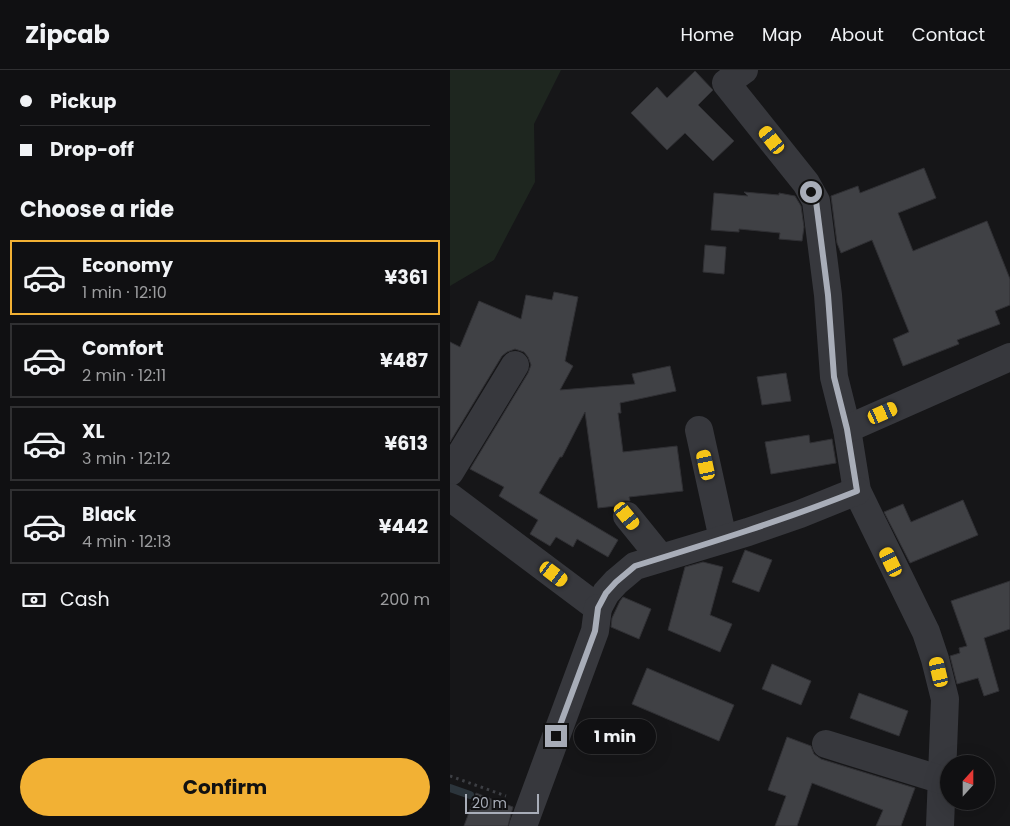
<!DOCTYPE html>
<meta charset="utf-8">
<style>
body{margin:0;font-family:Poppins,sans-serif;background:#1e1e20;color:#f1f3f6;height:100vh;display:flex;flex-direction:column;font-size:19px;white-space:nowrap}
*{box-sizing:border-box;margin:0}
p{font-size:16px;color:#9c9d9f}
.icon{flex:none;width:28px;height:28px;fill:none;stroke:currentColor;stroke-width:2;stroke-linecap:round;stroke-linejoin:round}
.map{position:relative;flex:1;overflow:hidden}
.panel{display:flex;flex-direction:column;background:#101012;width:450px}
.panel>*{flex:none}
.banner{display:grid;align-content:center;height:110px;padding:0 20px;background:#101012}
.needle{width:32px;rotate:21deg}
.fabs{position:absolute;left:490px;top:685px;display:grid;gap:10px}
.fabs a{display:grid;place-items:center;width:55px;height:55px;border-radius:50%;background:#101012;box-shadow:0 5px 20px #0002,0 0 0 1px #303032;font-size:25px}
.scale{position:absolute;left:15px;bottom:12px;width:74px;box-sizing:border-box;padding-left:5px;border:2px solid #a8adb8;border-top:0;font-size:14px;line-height:18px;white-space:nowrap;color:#a8adb8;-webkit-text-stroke:4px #111113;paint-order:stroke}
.end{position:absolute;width:22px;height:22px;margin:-11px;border:6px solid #a8adb8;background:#111;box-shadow:0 0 0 2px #111}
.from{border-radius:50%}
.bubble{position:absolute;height:35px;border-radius:18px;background:#101012;box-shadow:0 5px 20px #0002,0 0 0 1px #303032;font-size:16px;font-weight:700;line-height:35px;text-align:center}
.car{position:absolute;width:15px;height:30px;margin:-15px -8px;border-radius:6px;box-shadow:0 0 4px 1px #0007;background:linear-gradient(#f5c518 24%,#345 0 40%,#f5c518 0 76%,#345 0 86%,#f5c518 0)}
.banner b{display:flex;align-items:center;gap:18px;height:48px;font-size:19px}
.banner b+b{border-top:1px solid #303032}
.banner i{width:12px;height:12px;background:#f1f3f6}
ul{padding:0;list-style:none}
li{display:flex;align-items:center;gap:15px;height:75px;margin:0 10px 8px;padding:0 10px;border:2px solid #303032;border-radius:0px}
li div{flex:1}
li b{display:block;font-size:19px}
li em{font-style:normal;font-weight:700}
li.on{border-color:#f2b134}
li>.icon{width:45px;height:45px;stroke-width:1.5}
h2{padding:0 20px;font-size:22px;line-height:60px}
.pay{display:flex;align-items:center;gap:12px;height:55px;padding:0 20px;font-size:19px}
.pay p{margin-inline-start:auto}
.primary-button{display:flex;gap:10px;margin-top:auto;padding:10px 20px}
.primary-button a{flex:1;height:58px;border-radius:30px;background:#f2b134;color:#111;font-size:20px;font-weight:700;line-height:58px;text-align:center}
header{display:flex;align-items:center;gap:30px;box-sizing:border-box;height:70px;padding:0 25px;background:#101012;border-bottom:1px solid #303032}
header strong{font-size:24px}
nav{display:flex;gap:28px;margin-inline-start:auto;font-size:18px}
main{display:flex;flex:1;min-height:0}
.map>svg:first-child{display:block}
</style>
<header>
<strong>Zipcab</strong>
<nav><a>Home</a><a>Map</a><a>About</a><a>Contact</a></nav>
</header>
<main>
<section class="panel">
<div class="banner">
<b><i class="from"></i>Pickup</b>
<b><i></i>Drop-off</b>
</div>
<h2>Choose a ride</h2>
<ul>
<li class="on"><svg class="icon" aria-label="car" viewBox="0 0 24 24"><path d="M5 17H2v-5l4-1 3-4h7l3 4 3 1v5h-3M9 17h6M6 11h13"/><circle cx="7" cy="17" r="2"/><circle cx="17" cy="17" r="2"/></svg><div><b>Economy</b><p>1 min · 12:10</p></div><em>¥361</em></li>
<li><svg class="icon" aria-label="car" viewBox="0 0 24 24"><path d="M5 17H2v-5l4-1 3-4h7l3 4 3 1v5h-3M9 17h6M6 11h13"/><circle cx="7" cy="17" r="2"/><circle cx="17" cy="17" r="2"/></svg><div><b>Comfort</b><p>2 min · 12:11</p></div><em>¥487</em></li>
<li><svg class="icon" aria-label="car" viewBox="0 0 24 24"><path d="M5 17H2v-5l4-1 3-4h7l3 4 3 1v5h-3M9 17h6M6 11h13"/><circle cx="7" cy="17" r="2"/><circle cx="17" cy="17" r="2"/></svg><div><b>XL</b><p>3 min · 12:12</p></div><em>¥613</em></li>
<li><svg class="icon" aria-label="car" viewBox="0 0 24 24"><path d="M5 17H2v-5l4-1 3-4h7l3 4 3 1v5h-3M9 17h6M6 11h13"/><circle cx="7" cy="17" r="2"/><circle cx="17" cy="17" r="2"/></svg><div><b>Black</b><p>4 min · 12:13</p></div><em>¥442</em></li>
</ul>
<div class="pay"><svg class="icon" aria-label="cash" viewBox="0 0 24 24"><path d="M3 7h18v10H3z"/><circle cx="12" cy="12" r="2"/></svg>Cash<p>200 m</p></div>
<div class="primary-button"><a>Confirm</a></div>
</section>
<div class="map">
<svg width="560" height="756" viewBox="0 0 560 756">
<rect width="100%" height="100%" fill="#161618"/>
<polygon fill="#1e261f" points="0,0 111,0 84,54 85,112 44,190 0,216"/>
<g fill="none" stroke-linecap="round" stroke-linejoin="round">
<polyline stroke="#2c353c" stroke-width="8" points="0,718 20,725"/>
</g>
<g fill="#404145" stroke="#303034">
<polygon points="245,1 263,20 248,35 284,71 263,91 235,63 217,80 181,43 207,17 217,28"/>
<polygon points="474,98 486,128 448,143 463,181 537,151 560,209 560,235 545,241 550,254 507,270 509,274 453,296 443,269 459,262 422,170 391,183 387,173 381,126 408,116 410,123"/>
<polygon points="294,122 329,125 329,123 345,126 351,136 354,157 352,171 329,169 330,163 289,159 289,162 261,160 264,123 298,126"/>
<polygon points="255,175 276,177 274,204 253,202"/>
<polygon points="104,222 128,227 115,291 123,296 110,320 185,314 182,304 220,296 226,321 170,333 171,343 168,343 173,382 227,376 233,421 179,427 180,431 174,431 166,436 148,438 135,342 112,387 110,387 89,423 168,470 158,487 127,469 123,477 106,467 100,476 80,464 88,450 49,426 54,417 20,399 78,303 81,295 78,287 74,282 65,279 57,282 52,286 0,372 0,272 10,277 29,231 71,249 76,225 102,230"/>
<polygon points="336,303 341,331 312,335 307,307"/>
<polygon points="359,365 360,373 382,369 386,393 321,404 315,372"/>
<polygon points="513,430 528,465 460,493 434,442 453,434 461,452"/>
<polygon points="295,480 322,490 309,522 282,512"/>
<polygon points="253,492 273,497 260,545 282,554 270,582 218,560 235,497"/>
<polygon points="560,511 560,559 534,568 549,621 534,626 528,608 507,614 500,586 510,583 509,578 517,576 501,531"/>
<polygon points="173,527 201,539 189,569 161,557 162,548 170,531"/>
<polygon points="322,594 361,611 351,635 312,619"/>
<polygon points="197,598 284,635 269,671 182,634"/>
<polygon points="409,623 458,641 449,666 400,648"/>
<polygon points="337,667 361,676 364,684 371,689 465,718 451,756 426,756 433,740 362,713 347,756 325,756 336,726 318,720"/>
<polygon points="26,723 63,737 58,756 14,756"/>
</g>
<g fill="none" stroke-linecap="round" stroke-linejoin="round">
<polyline stroke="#3d3f44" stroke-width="3" stroke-dasharray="2.5 4" stroke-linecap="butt" points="0,706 56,726"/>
<g stroke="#37383d" stroke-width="28">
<polyline points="294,0 276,13 356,113 366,131 378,225 384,307 397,359 407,421 476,562 485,589 495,629 490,756"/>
<polyline points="397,359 560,287"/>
<polyline points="249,360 273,469"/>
<polyline points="0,402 65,295"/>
<polyline points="0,427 148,538 156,523 166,512 185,496 298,462 350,444 407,421"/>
<polyline points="177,446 211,488"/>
<polyline points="376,674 492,710"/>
<polyline points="73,756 145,561 148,538"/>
</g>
</g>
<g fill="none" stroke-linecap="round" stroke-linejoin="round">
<path stroke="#a8adb8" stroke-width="6" d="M106,666L145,561L148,538L156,523L166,512L185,496C260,473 334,450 407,421L397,359L384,307L378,225L366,131L361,122"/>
</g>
</svg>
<div class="fabs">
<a><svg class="needle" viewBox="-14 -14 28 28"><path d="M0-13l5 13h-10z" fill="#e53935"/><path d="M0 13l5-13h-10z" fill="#9c9d9f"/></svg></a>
</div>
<div class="scale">20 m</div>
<i class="end from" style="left:361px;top:122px"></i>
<i class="end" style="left:106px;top:666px"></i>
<div class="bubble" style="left:124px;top:649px;width:82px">1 min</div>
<i class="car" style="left:322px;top:70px;rotate:322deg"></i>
<i class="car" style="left:433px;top:343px;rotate:66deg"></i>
<i class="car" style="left:256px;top:395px;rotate:348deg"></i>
<i class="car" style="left:177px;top:446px;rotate:141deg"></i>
<i class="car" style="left:441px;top:492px;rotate:334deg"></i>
<i class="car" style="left:104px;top:504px;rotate:127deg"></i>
<i class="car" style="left:489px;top:602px;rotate:347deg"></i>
</div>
</main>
